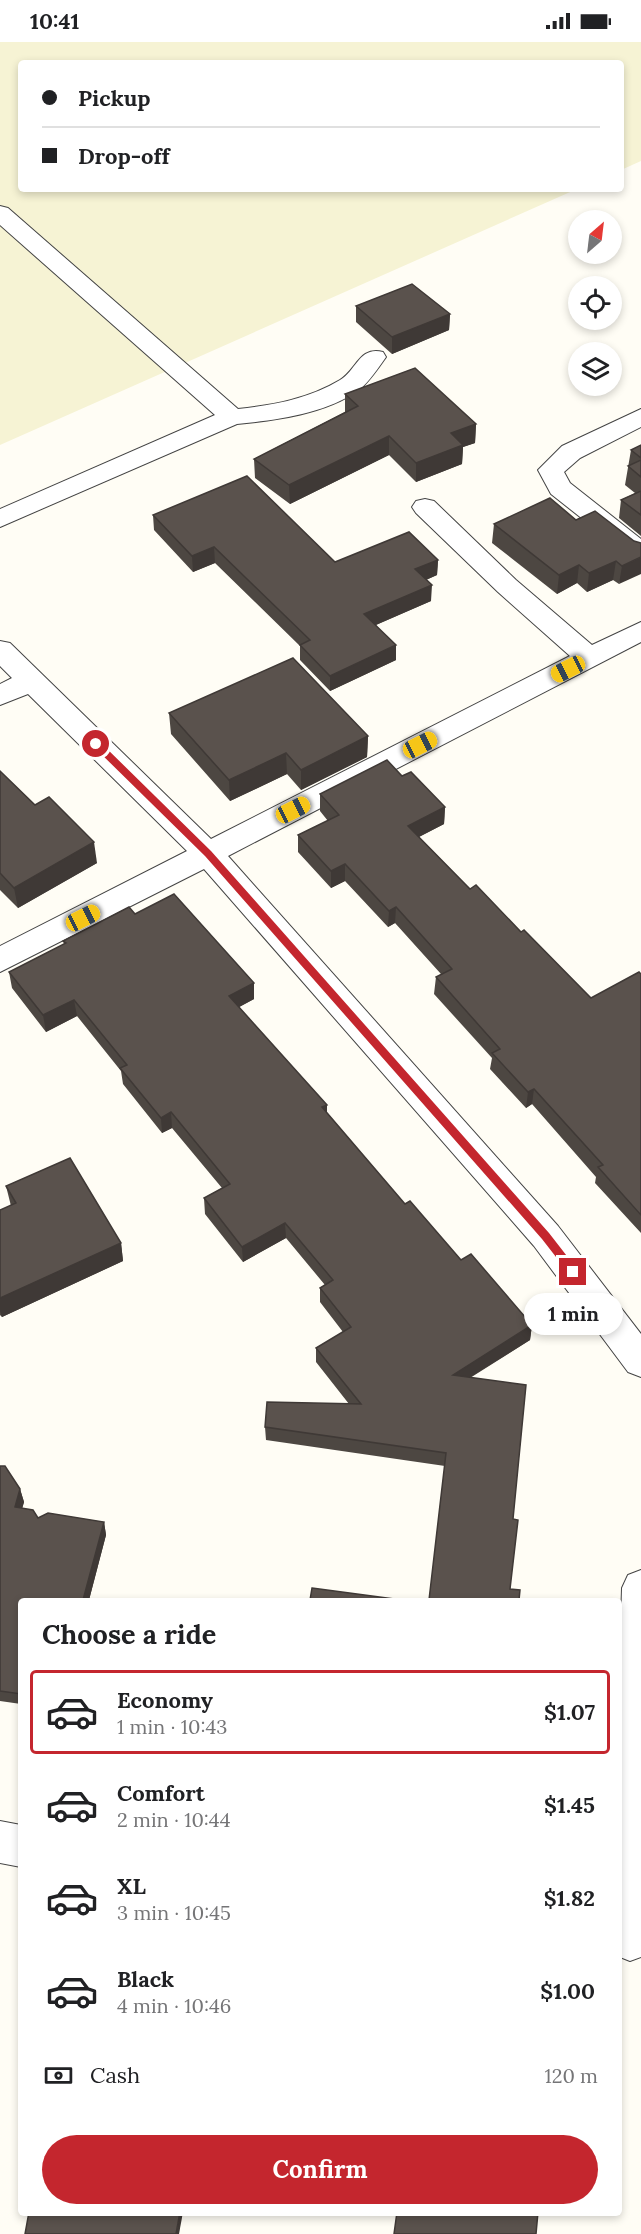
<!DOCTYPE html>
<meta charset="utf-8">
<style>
body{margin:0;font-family:Lora,serif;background:#f2f2f2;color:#202124;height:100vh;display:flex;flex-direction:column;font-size:22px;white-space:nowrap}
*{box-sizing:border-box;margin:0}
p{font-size:20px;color:#757577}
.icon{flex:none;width:33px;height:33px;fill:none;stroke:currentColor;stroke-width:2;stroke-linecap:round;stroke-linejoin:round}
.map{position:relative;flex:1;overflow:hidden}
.sheet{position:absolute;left:18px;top:1556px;width:604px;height:618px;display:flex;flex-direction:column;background:#fff;border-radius:6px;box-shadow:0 3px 9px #0003}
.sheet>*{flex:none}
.banner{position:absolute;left:18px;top:18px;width:606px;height:132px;border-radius:6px;box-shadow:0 3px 9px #0003;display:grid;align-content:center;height:132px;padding:0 24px;background:#fff}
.needle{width:39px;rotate:28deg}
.tools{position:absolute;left:568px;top:168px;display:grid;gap:12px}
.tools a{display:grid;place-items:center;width:54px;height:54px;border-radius:50%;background:#fff;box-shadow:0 3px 9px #0003;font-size:30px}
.end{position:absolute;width:27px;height:27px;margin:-14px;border:8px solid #c4262e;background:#fff;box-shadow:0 0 0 3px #fff}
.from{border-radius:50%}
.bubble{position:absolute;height:42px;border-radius:21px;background:#fff;box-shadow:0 3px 9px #0003;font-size:20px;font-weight:700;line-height:42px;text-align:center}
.car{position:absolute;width:18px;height:36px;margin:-18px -9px;border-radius:8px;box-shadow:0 0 4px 2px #0007;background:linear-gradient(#f5c518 24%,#345 0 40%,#f5c518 0 76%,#345 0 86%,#f5c518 0)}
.banner b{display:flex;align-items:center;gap:21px;height:57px;font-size:22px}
.banner b+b{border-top:2px solid #e0e0e0}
.banner i{width:15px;height:15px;background:#202124}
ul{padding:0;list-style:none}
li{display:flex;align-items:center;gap:18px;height:84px;margin:0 12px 9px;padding:0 12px;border:3px solid transparent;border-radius:6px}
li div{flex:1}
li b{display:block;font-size:22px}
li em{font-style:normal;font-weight:700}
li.on{border-color:#c4262e}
li>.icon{width:54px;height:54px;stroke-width:1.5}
h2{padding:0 24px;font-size:27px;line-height:72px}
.pay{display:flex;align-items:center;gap:15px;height:66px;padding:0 24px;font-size:22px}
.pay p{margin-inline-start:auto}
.action{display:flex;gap:12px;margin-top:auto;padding:12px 24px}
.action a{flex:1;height:69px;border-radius:36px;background:#c4262e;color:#fff;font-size:24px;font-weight:700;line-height:69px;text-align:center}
.status{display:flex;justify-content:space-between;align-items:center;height:42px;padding:0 30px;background:#fff;direction:ltr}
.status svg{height:16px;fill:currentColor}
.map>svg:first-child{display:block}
</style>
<div class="status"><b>10:41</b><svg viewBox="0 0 49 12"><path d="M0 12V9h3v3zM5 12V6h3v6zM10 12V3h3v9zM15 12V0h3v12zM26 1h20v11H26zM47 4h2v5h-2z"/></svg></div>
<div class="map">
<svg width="641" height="2192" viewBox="0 0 641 2192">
<rect width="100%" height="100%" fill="#fffdf5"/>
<polygon fill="#f6f3d4" points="0,0 641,0 641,119 621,128 621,21 21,21 21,147 577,147 0,403"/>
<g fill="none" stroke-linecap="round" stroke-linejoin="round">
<g stroke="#444" stroke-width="2">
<g id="minor">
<path d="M0,164L8,166L238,367C274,363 308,357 340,338C357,328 359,304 383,310L386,315C379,325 369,340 359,348C325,372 277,378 237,382L0,485V467L215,373L0,183Z"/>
<polygon points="641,367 641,385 580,416 564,430 570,441 641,497 641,519 632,516 551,452 538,428 562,404"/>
<polygon points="425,457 434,459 516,538 592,603 641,580 641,600 228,814 558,1184 641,1292 641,1335 628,1330 534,1204 204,827 0,930 0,904 187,809 28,652 0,663 0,642 12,636 0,624 0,599 10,601 211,797 570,614 498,550 416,471 412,465 416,459"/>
<polygon points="641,1528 641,1915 630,1919 620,1915 620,1612 622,1546 628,1533"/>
<polygon points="0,1779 21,1783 21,1825 0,1821"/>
</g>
</g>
<use href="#minor" fill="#fff" fill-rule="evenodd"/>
</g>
<g fill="#4d4742">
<polygon points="356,264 450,272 449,288 392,312 356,280"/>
<polygon points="345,352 476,382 475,401 463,405 462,422 416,440 389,413 290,462 255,436 254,417 345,370"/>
<polygon points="641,403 641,494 619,476 621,458 635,451 625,443 631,408"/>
<polygon points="153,473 335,520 438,518 437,533 426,538 431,559 376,583 396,618 330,649 300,618 300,604 215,521 193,530 154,488"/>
<polygon points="576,478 634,499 619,542 613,538 587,550 577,541 557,552 492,501 494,482"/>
<polygon points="169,671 368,694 367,715 301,748 287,732 230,759 171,692"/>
<polygon points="0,729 35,763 97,821 18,866 0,848"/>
<polygon points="402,734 445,765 444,782 419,795 470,847 521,890 591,956 641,932 641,1191 595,1141 596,1135 532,1062 526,1066 490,1027 492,1016 434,952 436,935 441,932 395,881 388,885 345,839 331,846 298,810 298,793 328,779 320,769 320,752"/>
<polygon points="135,872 254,941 254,957 239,965 327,1071 405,1162 461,1218 532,1283 530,1298 470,1336 513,1477 510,1547 429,1558 445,1424 266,1398 265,1385 349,1362 316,1320 316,1306 343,1290 320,1260 320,1246 325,1243 286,1196 243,1220 205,1172 204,1156 222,1146 172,1086 162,1091 123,1042 121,1029 77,974 46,990 12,946 9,930 64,902 63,899"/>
<polygon points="6,1144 121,1201 123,1219 2,1275 0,1273 0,1168 11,1164"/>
<polygon points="0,1424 20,1447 24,1460 22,1466 38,1476 104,1480 106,1493 89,1558 21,1558 21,1662 0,1659"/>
</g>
<g fill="#3f3936">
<polygon points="450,272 449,288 392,312 392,295"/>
<polygon points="476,382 475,401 463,405 462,422 416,440 416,421 451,391"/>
<polygon points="389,394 389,413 290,462 289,443"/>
<polygon points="214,505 215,521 193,530 192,514"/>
<polygon points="641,515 641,532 619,542 622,524"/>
<polygon points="438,518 437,533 414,543 415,527"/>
<polygon points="616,519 613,538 587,550 589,531"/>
<polygon points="579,523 577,541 557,552 559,533"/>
<polygon points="432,543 431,559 364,588 364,572"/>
<polygon points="396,603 396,618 330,649 330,634"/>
<polygon points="368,694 367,715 301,748 301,728"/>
<polygon points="286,711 287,732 230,759 229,738"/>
<polygon points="445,765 444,782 407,801 408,784"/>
<polygon points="94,800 97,821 18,866 14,846"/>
<polygon points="345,822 345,839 331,846 331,829"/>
<polygon points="396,865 395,881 388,885 389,869"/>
<polygon points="254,941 254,957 230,970 229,954"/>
<polygon points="74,958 77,974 46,990 43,973"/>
<polygon points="534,1047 532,1062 526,1066 528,1050"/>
<polygon points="327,1063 327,1079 322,1065"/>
<polygon points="171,1070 172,1086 162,1091 161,1076"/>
<polygon points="285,1181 286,1196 243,1220 242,1205"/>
<polygon points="121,1201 123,1219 2,1275 0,1269 0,1256"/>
<polygon points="532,1283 530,1298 451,1347 453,1333"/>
<polygon points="20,1447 24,1460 19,1478 15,1465"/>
<polygon points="104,1480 106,1493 89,1558 83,1558"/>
<polygon points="180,2170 183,2170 179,2192 176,2192"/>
</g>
<g fill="#5a524d" stroke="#3f3936" stroke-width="1.5">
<polygon points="412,242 450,272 392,295 356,264"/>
<polygon points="415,326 476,382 451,391 463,403 416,421 389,394 289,443 254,417 358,364 345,352"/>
<polygon points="641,403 641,416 631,408"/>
<polygon points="641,418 641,435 628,424"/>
<polygon points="247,434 335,520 409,490 438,518 415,527 432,543 364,572 396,603 330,634 300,603 310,598 214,505 192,514 153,473"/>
<polygon points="641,449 641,473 621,458"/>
<polygon points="550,456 576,478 595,469 634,499 641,501 641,515 622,524 616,519 589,531 579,523 559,533 494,482"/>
<polygon points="293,616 368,694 301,728 286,711 229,738 169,671"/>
<polygon points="387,718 402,734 411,730 445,765 408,784 470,847 476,843 521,890 524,888 591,956 639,930 641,932 641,1173 598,1125 603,1123 534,1047 528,1050 492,1011 500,1007 436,935 452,927 396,865 389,869 345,822 331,829 298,793 339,773 320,752"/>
<polygon points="0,729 35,763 49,755 94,800 14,846 0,831"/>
<polygon points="174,852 254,941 229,954 327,1063 322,1065 405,1162 410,1159 461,1218 471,1212 532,1283 453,1333 526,1343 513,1477 518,1478 510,1547 520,1548 519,1558 429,1558 446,1411 265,1385 267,1360 361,1362 316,1306 351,1285 320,1246 333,1238 285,1181 242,1205 204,1156 230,1142 171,1070 161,1076 120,1026 127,1023 74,958 43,973 9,930 66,901 63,899 129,865 135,872"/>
<polygon points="70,1116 121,1201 0,1256 0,1168 16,1161 6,1144"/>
<polygon points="0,1424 5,1424 20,1447 15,1465 33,1468 38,1476 48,1471 104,1480 83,1558 21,1558 21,1652 0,1649"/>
<polygon points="312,1546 402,1558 310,1558"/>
<polygon points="29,2170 180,2170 176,2192 25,2192"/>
<polygon points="397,2170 538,2170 536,2192 394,2192"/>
</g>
<polygon fill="#c4262e" points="93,699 99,699 211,809 549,1191 577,1227 577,1233 570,1233 542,1197 205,814 93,704"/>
</svg>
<div class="tools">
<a><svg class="needle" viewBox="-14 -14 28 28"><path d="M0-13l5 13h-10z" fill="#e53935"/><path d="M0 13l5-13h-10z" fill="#757577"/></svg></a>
<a><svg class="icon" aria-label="locate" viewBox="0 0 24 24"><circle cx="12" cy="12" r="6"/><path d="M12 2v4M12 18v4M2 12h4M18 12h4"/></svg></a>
<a><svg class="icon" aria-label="layers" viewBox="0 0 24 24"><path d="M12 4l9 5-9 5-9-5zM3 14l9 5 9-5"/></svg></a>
</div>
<i class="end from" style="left:96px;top:702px"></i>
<i class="end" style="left:573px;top:1230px"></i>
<div class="bubble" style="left:524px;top:1251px;width:99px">1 min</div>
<i class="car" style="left:568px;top:627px;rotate:243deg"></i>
<i class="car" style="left:420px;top:703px;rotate:63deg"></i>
<i class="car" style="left:293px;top:768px;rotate:63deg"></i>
<i class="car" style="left:83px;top:876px;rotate:63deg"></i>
<div class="banner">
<b><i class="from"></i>Pickup</b>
<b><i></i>Drop-off</b>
</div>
<section class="sheet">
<h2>Choose a ride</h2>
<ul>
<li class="on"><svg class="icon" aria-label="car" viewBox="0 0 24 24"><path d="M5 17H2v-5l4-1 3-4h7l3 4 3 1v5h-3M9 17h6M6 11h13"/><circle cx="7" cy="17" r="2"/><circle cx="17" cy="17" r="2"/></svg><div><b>Economy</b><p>1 min · 10:43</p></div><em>$1.07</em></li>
<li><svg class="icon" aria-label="car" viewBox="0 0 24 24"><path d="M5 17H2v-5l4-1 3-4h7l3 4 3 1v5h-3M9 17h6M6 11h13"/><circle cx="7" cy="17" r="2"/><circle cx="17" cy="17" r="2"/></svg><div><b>Comfort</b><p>2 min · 10:44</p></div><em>$1.45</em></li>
<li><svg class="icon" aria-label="car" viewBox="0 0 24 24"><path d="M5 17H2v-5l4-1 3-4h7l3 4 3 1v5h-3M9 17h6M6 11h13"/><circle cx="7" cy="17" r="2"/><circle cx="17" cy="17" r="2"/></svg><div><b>XL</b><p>3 min · 10:45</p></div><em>$1.82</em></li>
<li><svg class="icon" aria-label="car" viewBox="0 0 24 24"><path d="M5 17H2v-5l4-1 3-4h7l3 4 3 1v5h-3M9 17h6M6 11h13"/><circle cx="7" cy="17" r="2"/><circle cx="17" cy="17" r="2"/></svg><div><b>Black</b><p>4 min · 10:46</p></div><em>$1.00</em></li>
</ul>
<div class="pay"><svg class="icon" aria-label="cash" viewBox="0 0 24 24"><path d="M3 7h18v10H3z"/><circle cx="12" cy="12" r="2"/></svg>Cash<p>120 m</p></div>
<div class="action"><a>Confirm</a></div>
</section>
</div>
